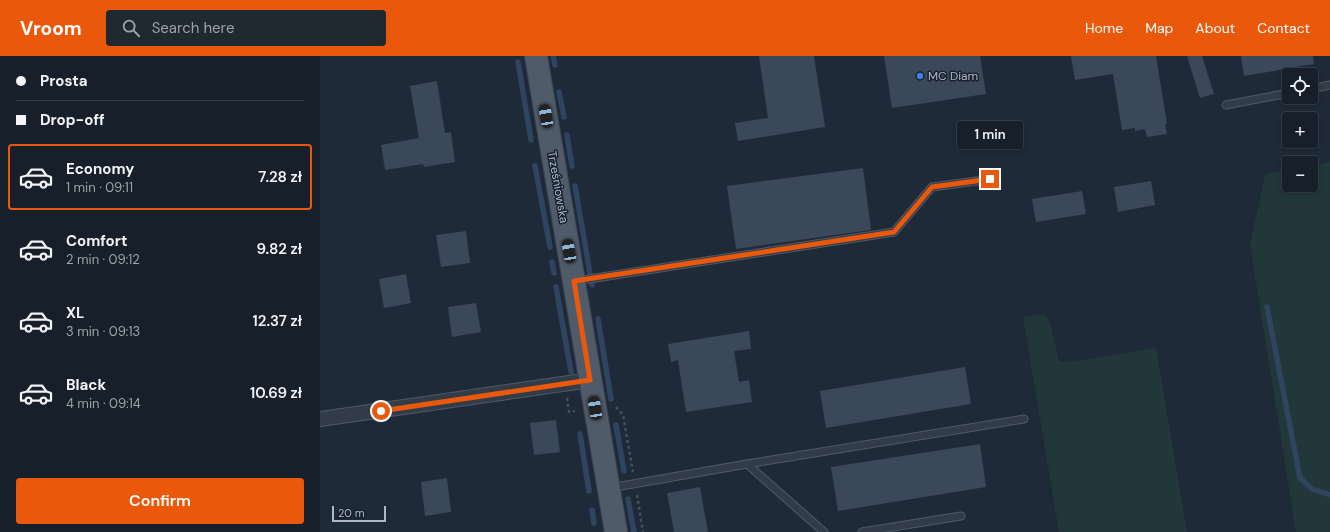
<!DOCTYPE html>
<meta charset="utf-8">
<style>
body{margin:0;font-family:"DM Sans",sans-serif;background:#202832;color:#f1f3f6;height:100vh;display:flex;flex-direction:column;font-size:15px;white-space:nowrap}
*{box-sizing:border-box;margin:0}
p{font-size:13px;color:#9ea3a8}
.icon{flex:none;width:22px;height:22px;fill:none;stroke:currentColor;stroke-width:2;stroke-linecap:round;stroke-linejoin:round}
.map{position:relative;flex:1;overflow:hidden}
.drawer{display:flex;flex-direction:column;background:#17202a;width:320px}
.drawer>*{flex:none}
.banner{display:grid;align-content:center;height:88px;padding:0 16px;background:#17202a}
.fabs{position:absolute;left:962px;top:12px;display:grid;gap:8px}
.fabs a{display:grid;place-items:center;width:36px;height:36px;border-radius:4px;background:#17202a;box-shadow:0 2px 6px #0003,0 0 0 1px #363e47;font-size:20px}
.scale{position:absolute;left:12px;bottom:10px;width:54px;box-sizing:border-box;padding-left:4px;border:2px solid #adb7c6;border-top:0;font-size:11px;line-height:14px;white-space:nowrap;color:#adb7c6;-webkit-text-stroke:3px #18212d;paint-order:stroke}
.end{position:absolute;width:18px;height:18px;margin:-9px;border:5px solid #ea580c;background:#fff;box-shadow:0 0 0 2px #fff}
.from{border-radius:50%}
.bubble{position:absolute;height:28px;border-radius:4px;background:#17202a;box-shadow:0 2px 6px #0003,0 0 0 1px #363e47;font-size:13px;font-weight:600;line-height:28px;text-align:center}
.car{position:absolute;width:12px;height:24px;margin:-12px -6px;border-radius:5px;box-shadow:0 0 3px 1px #0007;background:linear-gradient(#222 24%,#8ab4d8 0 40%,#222 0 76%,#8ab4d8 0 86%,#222 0)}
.banner b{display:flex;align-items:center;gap:14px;height:38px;font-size:15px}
.banner b+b{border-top:1px solid #363e47}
.banner i{width:10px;height:10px;background:#f1f3f6}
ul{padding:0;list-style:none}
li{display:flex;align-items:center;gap:12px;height:66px;margin:0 8px 6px;padding:0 8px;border:2px solid transparent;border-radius:4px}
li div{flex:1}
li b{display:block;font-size:15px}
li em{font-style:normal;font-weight:600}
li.current{border-color:#ea580c}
li>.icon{width:36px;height:36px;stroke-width:1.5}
.primary-button{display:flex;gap:8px;margin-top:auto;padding:8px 16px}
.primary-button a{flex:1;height:46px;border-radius:4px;background:#ea580c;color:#fff;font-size:16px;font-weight:600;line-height:46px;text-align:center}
header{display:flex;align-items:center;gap:24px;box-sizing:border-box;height:56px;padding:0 20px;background:#ea580c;color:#fff}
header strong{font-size:19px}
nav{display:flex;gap:22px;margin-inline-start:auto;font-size:14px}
.search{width:280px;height:36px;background:#202832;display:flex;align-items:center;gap:10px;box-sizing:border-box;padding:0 14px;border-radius:4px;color:#9ea3a8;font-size:15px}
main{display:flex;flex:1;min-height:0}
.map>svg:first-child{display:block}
</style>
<header>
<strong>Vroom</strong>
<div class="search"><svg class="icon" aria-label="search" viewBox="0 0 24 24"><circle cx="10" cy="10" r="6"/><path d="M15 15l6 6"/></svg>Search here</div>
<nav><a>Home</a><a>Map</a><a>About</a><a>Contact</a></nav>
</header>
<main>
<section class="drawer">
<div class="banner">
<b><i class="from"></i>Prosta</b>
<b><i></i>Drop-off</b>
</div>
<ul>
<li class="current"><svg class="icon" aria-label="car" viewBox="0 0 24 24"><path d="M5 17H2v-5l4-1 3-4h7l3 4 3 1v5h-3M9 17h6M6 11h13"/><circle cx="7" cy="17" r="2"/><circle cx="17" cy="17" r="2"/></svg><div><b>Economy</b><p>1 min · 09:11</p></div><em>7.28 zł</em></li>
<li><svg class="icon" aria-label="car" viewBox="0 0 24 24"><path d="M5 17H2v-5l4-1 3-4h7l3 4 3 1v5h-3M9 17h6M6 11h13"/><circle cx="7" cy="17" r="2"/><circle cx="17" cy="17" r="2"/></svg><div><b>Comfort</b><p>2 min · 09:12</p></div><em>9.82 zł</em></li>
<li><svg class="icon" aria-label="car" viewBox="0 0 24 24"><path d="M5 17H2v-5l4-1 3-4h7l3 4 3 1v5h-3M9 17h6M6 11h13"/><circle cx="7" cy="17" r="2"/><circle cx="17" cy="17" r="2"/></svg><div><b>XL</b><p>3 min · 09:13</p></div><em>12.37 zł</em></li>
<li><svg class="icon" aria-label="car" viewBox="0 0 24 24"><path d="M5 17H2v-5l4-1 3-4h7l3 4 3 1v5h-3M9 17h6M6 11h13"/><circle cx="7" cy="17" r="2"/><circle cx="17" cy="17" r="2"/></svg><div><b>Black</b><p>4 min · 09:14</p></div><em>10.69 zł</em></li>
</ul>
<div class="primary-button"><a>Confirm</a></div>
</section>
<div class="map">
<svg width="1010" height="476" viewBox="0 0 1010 476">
<rect width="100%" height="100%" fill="#1f2a38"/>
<g fill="#213739">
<polygon points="1010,106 1010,476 976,476 930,189 945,118 969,114 969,129 991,129 991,110"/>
<polygon points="724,258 730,266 739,305 744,306 757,305 836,292 867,476 739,476 703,261"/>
</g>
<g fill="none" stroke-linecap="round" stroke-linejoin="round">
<g stroke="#2f445f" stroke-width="5.5">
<polyline points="233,0 235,9"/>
<polyline points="198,6 211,84"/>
<polyline points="239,36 244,61"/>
<polyline points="247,79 252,110"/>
<polyline points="215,110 230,191"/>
<polyline points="255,130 272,229"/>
<polyline points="232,206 234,217"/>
<polyline points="236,231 251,316"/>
<polyline points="947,251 980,422 992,433 1010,439"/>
<polyline points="278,263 291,343"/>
<polyline points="296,369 304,415"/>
<polyline points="260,378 269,435"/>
<polyline points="308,443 314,476"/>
<polyline points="272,454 274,467"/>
</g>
</g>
<g fill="#3b4859">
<polygon points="439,0 494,0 505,71 418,85 415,67 448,62"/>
<polygon points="564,0 660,0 666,38 572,52"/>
<polygon points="751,0 836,0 847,68 845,68 847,78 827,81 825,73 815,75 815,72 802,74 793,18 755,24"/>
<polygon points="867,0 882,0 894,38 880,42"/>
<polygon points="921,0 993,0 994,8 924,20"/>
<polygon points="117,25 125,77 131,76 135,106 104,111 103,108 65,114 61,89 99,82 90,30"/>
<polygon points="543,112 551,174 416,193 407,130"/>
<polygon points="831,125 835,149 798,156 794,131"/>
<polygon points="762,135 766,158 716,166 712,143"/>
<polygon points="146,175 150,207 121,211 116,179"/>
<polygon points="86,218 91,247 64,252 59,223"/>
<polygon points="156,247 161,276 132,281 128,251"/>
<polygon points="429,275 431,293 414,295 419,326 429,324 432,346 366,356 358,304 351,306 348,288"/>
<polygon points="645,311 651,348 506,372 500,335"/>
<polygon points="236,364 240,396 214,399 210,367"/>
<polygon points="660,388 666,431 518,455 511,411"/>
<polygon points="127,422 131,456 105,460 101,426"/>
<polygon points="380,431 388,476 354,476 347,437"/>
</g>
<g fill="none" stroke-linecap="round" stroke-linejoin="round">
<g stroke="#505a67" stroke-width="9">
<g id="lane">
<polyline points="991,33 1010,29"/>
<polyline points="906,49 969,37"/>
<polyline points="256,225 574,176 612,131 671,123"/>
<polyline points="427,408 504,476"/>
<polyline points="290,432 427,408 704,363"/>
<polyline points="542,476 641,460"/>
</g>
</g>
<g stroke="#505a67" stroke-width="16">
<polyline id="street" points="0,363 270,324"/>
</g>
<g stroke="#3c4552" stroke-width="24">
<polyline id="primary" points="216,0 296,476"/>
</g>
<g stroke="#3e5457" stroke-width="2.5" stroke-dasharray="3 3" stroke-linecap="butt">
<polyline points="247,342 249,356 255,355"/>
<polyline points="296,351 300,355 303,359 313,416"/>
<polyline points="317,439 323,476"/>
</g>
<use href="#lane" stroke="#323c49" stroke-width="7"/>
<use href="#street" stroke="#323c49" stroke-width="14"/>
<use href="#primary" stroke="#505b69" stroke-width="22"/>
</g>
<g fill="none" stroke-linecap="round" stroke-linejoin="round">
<polyline stroke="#ea580c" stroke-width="5" points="61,355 270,324 254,225 574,176 612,131 670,123"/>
</g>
<circle fill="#3f7fe0" stroke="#18212d" stroke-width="1.5" cx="600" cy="20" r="4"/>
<g text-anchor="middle" stroke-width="3" stroke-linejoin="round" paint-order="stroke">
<g font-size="12" fill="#adb7c6" stroke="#18212d" text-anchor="start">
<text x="608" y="24">MC Diam</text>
</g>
<g font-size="12" fill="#adb7c6" stroke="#18212d">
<text transform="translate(238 131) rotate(80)" y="4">Trześniowska</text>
</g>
</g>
</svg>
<div class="fabs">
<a><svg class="icon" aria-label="locate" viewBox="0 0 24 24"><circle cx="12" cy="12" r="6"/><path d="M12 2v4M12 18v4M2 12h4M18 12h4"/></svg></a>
<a>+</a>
<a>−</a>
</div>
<div class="scale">20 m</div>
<i class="end from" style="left:61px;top:355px"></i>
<i class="end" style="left:670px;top:123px"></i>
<div class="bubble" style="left:637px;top:65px;width:66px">1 min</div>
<i class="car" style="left:226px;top:60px;rotate:350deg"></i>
<i class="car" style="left:249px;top:195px;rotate:350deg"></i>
<i class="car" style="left:275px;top:352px;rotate:351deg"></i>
</div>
</main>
